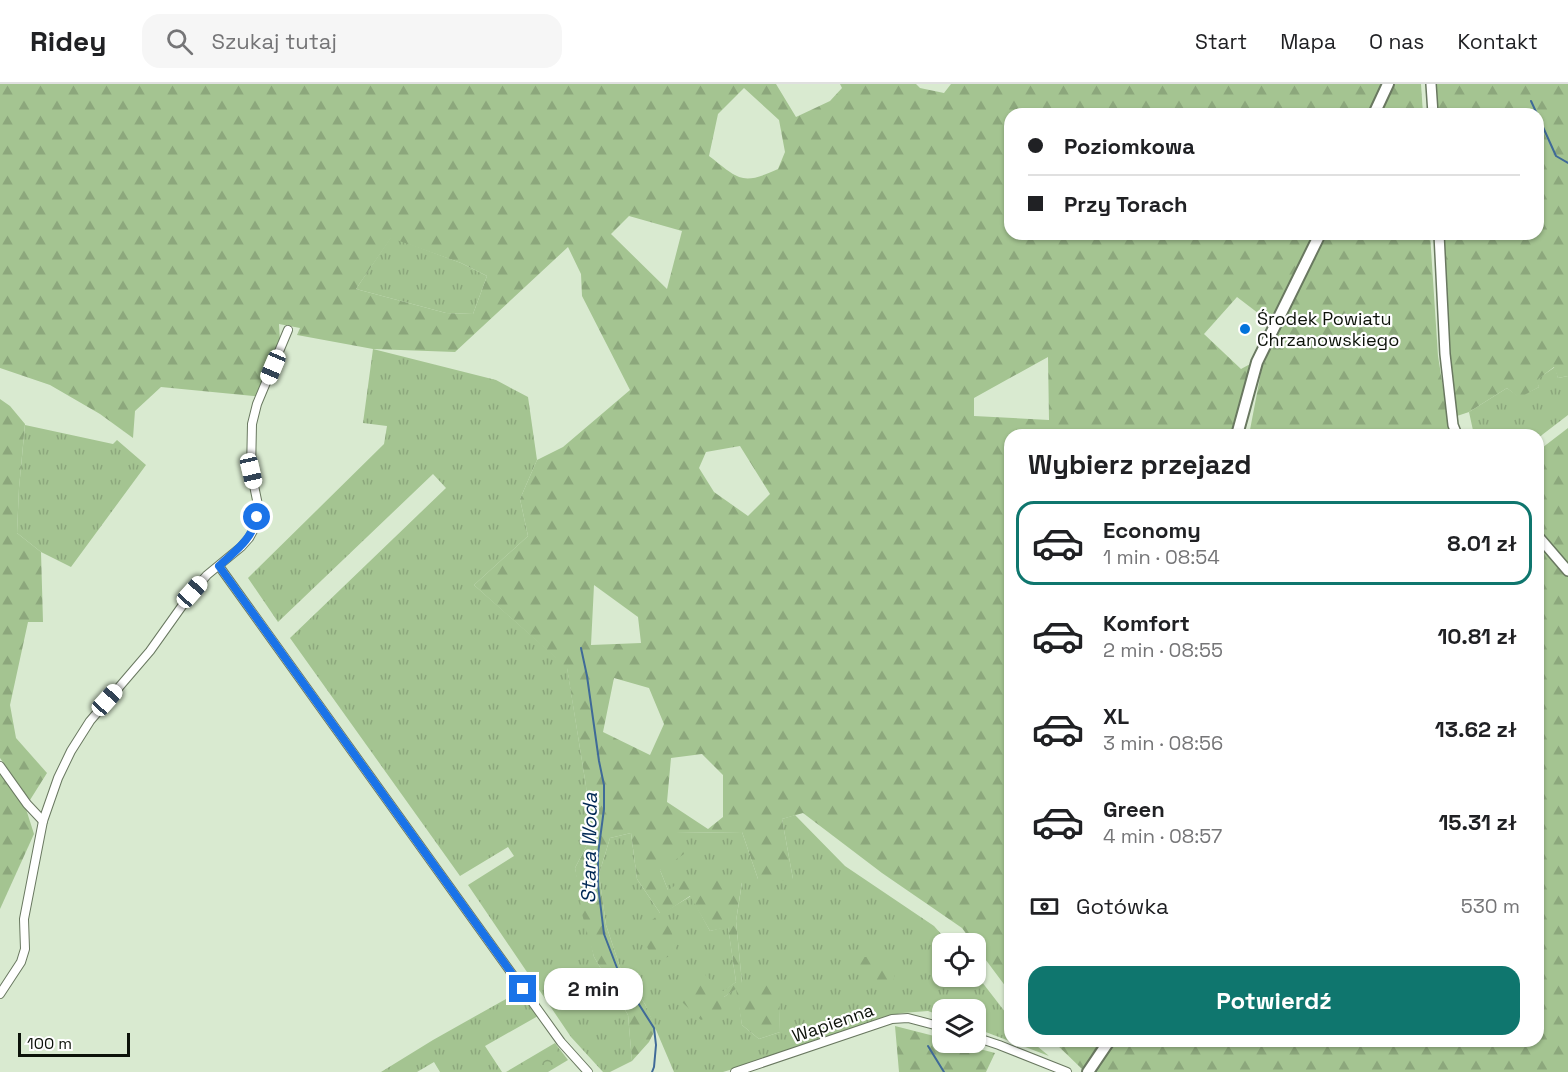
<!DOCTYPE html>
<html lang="pl">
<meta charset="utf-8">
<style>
body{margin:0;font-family:"Space Grotesk",sans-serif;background:#f6f6f6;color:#202124;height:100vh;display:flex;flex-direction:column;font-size:22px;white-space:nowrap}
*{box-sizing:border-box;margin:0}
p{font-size:20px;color:#757577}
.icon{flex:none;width:33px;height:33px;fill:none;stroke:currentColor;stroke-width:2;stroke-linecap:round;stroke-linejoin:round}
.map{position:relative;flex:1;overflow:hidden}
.side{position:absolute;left:1004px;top:345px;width:540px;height:618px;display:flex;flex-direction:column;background:#fff;border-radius:18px;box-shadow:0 2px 4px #0004}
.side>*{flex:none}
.banner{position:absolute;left:1004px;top:24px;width:540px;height:132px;border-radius:18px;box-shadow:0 2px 4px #0004;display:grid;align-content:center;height:132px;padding:0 24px;background:#fff}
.fabs{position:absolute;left:932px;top:849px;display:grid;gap:12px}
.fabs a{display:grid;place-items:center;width:54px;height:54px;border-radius:12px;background:#fff;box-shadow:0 2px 4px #0004;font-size:30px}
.scale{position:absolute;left:18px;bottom:15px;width:112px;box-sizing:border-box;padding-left:6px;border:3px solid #0c1209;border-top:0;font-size:16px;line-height:21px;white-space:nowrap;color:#0c1209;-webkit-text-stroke:4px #fff;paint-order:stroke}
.end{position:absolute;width:27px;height:27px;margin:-14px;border:8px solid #1a73e8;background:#fff;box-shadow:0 0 0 3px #fff}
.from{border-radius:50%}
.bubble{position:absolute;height:42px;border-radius:18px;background:#fff;box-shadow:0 2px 4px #0004;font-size:20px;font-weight:800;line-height:42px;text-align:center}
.car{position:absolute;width:18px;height:36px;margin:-18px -9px;border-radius:8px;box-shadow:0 0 4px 2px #0007;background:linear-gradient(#fff 24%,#345 0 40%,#fff 0 76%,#345 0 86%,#fff 0)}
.banner b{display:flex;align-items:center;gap:21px;height:57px;font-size:22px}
.banner b+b{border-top:2px solid #e0e0e0}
.banner i{width:15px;height:15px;background:#202124}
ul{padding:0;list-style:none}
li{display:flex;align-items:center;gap:18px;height:84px;margin:0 12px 9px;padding:0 12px;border:3px solid transparent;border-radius:18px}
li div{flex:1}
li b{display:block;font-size:22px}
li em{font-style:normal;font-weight:800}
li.on{border-color:#0f766e}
li>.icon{width:54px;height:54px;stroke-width:1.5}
h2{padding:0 24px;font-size:27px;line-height:72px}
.pay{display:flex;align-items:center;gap:15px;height:66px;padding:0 24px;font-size:22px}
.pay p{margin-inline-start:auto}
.cta{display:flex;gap:12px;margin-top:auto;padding:12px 24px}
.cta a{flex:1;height:69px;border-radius:18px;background:#0f766e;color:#fff;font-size:24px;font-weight:800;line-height:69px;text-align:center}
header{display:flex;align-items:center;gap:36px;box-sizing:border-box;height:84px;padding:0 30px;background:#fff;border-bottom:2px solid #e0e0e0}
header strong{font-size:28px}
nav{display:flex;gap:33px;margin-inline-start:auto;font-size:21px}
.search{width:420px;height:54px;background:#f6f6f6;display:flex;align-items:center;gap:15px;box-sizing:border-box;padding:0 21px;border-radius:18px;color:#757577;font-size:22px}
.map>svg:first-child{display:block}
</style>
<header>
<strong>Ridey</strong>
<div class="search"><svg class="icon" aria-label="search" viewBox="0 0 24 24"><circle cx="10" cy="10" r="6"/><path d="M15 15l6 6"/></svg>Szukaj tutaj</div>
<nav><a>Start</a><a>Mapa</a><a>O nas</a><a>Kontakt</a></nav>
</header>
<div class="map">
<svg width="1568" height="988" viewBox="0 0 1568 988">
<defs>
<pattern id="grass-tufts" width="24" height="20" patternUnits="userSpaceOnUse" patternTransform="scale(1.5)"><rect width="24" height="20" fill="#a4c491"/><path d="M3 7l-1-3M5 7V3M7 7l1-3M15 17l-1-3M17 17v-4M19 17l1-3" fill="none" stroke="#8ca77c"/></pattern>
<pattern id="forest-firs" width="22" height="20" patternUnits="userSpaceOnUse" patternTransform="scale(1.5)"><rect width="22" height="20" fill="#a4c491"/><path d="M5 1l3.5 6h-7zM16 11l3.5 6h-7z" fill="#8ca77c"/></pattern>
<pattern id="park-crowns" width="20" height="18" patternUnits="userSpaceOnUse" patternTransform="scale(1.5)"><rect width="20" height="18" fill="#a4c491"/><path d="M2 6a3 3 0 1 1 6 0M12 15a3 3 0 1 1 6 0" fill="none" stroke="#8ca77c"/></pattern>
</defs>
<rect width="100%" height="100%" fill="#d9ead0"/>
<g fill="url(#grass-tufts)">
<polygon points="391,153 461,179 487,192 473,230 446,229 356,205"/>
<polygon points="373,265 496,296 528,313 537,376 520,415 528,452 474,501 567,583 586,702 589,757 575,784 594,873 628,931 632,977 610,988 603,988 571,953 468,801 514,772 508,763 460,792 290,554 446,404 433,390 278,538 248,494 384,360 387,342 363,339"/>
<polygon points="1555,283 1558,294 1568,292 1568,331 1538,354 1538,351 1474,351 1469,328 1507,304 1519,313 1539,303 1536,296"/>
<polygon points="25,341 113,360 117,356 146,381 71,483 41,468 17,449 19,404"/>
<polygon points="795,731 845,782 934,842 949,859 942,860 942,892 975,892 975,889 1009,933 1010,957 1031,957 1049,972 975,944 975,926 942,926 942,932 928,927 902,929 884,933 776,972 723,988 674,988 645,920 621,886 606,841 599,790 610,754 631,749 637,795 660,829 666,827 691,812 710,847 728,842 736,898 723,908 724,913 737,904 742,941 759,955 780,948 778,899 742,899 736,837 742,799 668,806 660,786 676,749 742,748 758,795 793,795 782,735"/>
<polygon points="520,907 538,932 485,962 502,988 440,988 434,978 417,988 381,988 433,956"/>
</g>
<g fill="url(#forest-firs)" fill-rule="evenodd">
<path d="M0,0H776L796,33L830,17L842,4L840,0H916L920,4L944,9L951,0H1385L1371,30H1010V150H1314L1271,239L1237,213L1204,250L1241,285L1252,279L1234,351H1010L1009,907L962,844L882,789L803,729L782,735L793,795L772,799L758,795L742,748L676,749L684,770L660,786L668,806L692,791L742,798L736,837L742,899H779L780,948L759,955L742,941L736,905L724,913L721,927L701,936L682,918L680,902L702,888L723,907L736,898L728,843L710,847L690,812L666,828L678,871L653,876L640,847L660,829L637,795L631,749L610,754L599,790L606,841L621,886L645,920L656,944L649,958L632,977L628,931L594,873L582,830L575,784L589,757L586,702L567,584L474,501L528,452L520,415L537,376L563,363L630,306L582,212L581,190L568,163L455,268L373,265L297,251L300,244L279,240L280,258L263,313L161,303L135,327L133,354L100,330L50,301L0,284ZM744,4L779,36L785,68L778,85C741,102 739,95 709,72L718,30ZM629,132L682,147L667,205L611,150ZM391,154L461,179L487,192L473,230L446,229L356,205ZM1048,273L1049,336L974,332V314ZM740,362L770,410L748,432L714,408L699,384L706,368ZM594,501L638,533L641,559L591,561ZM614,594L649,604L664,640L650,671L603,648ZM702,670L723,691V733L708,745L667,718L671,674Z"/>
<polygon points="1395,0 1421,0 1423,30 1381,30"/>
<polygon points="1436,0 1568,0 1568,292 1558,294 1554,283 1537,296 1539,303 1519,314 1507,304 1469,328 1457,332 1448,268 1443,150 1538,150 1538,30 1438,30"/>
<polygon points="1325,150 1430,150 1438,272 1449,341 1454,351 1249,351 1262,283"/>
<polygon points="0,315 10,322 25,340 19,404 17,449 41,468 43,538 28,538 10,621 16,654 47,689 30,716 0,674"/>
<polygon points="1568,344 1568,480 1538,447 1538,367"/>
<polygon points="1538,458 1568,492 1568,988 1094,988 1116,957 1538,957"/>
<polygon points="0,689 26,725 34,750 0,825"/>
<polygon points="885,866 896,886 893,898 868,899 857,878 864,873 879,873"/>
<polygon points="895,942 942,954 942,958 957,959 995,969 986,988 899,988"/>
<polygon points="1053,957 1102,957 1082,985"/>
</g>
<polygon fill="url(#park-crowns)" points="555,959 568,976 548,988 506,988"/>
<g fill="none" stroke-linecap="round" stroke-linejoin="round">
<g stroke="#3f6a98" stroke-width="2">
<polyline points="1531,17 1537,30"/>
<polyline points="1538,32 1556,72 1568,79"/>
<polyline points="581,564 587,592 599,677 604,701 604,725 598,770 598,801 604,850 619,889 654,944 656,961 654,983 652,988"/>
<polyline points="928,962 944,988"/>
<polyline points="1095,988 1099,982"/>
</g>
<g stroke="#697860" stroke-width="10">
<g id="minor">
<polyline points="219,482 561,958 588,988"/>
<polyline points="0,682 27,720 43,737"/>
<polyline points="0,910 21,878 25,865 24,835 43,737 58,694 71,667 90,637 150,567 192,508 207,491 241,463 249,454 254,445 257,433 258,421 251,387 252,340 257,320 288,246"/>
<polyline points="975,953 999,961 1067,988"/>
<polyline points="735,988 892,935 908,934 942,943"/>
</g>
</g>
<g stroke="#697860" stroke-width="12">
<g id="tertiary">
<polyline points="1431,0 1433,30"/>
<polyline points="1439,150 1445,270 1453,341 1457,351"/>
<polyline points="1538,452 1568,487"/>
</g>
</g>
<g stroke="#697860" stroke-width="14">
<g id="secondary">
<polyline points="1374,30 1388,0"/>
<polyline points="1237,351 1257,278 1320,150"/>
<polyline points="1088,988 1109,957"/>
</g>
</g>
<use href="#minor" stroke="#fff" stroke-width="8"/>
<use href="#tertiary" stroke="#fff" stroke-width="9"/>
<use href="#secondary" stroke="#fff" stroke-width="10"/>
</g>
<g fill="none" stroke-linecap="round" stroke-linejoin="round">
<path stroke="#1a73e8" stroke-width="8" d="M257,433C251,457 236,466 219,482L523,905"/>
</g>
<circle fill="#0273db" stroke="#fff" stroke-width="2" cx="1245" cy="245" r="6"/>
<g text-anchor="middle" stroke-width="4.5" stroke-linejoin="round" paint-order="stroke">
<g font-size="18" fill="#0c1209" stroke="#fff" text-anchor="start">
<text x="1257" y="241">Środek Powiatu<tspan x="1257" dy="21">Chrzanowskiego</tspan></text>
</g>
<g font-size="18" fill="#0c1209" stroke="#fff">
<text transform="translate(833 939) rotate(-19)" y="6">Wapienna</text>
</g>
<g font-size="20" font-style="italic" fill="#002855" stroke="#fff">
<text transform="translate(589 764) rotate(-89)" y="7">Stara Woda</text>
</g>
</g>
</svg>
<div class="fabs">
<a><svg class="icon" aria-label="locate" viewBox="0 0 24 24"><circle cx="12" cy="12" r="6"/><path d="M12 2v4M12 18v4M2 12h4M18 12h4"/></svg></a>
<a><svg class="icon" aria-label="layers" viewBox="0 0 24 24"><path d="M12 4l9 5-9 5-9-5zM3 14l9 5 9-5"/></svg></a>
</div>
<div class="scale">100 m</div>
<i class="end from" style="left:257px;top:433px"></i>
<i class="end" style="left:523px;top:905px"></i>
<div class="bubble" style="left:544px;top:884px;width:99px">2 min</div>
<i class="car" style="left:273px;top:283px;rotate:203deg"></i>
<i class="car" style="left:251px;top:387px;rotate:167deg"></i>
<i class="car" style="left:192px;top:508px;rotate:42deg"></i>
<i class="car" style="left:107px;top:616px;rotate:42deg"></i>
<div class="banner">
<b><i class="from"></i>Poziomkowa</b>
<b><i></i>Przy Torach</b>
</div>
<section class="side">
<h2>Wybierz przejazd</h2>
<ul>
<li class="on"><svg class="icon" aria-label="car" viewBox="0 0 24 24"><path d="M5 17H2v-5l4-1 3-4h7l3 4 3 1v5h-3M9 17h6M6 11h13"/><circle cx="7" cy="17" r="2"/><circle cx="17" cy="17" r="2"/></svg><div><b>Economy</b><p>1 min · 08:54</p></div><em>8.01 zł</em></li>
<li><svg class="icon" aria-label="car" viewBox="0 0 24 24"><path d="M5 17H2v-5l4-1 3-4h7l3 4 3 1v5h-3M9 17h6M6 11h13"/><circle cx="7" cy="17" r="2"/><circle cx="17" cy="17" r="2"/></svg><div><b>Komfort</b><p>2 min · 08:55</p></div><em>10.81 zł</em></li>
<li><svg class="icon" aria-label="car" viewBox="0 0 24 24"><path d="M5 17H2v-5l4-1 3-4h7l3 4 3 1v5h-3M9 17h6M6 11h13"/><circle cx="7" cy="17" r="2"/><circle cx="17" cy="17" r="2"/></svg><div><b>XL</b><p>3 min · 08:56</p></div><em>13.62 zł</em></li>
<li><svg class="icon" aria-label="car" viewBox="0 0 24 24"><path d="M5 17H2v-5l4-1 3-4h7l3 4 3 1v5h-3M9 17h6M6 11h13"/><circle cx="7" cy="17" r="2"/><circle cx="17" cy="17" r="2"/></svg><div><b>Green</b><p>4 min · 08:57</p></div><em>15.31 zł</em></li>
</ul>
<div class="pay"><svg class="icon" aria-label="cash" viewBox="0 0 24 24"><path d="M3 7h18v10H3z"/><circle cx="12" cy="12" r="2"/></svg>Gotówka<p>530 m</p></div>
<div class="cta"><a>Potwierdź</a></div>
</section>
</div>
